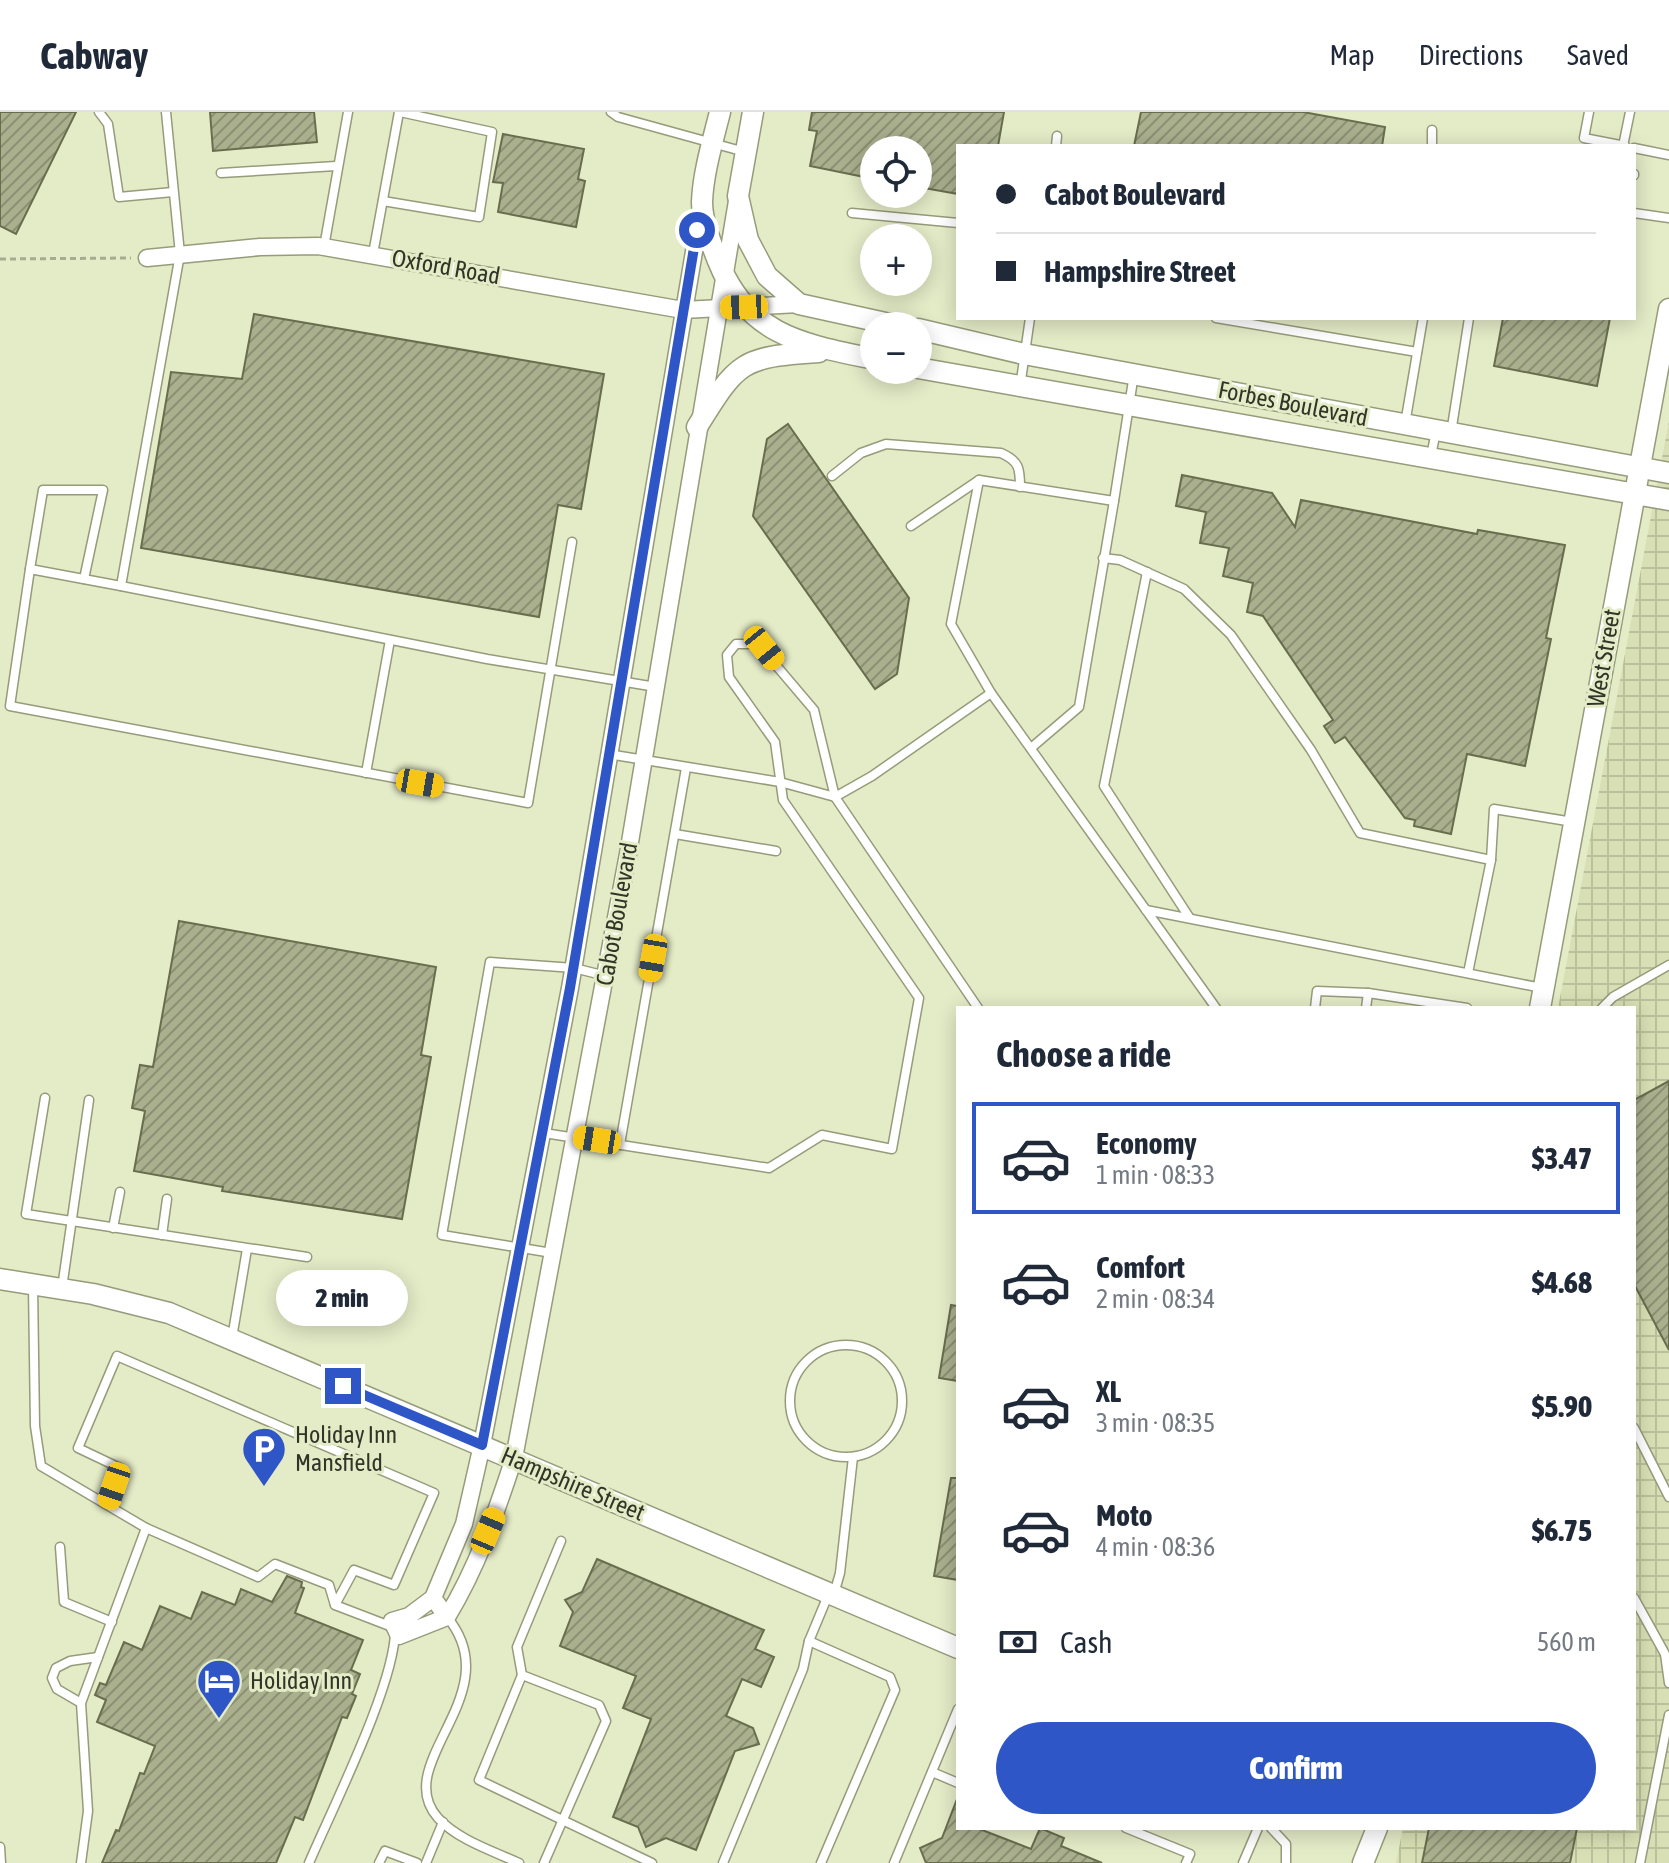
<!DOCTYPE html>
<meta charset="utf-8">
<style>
body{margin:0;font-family:"Asap Condensed",sans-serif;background:#f2f2f3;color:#1f2937;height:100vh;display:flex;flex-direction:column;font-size:30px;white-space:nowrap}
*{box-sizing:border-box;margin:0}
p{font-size:26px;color:#747a83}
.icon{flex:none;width:44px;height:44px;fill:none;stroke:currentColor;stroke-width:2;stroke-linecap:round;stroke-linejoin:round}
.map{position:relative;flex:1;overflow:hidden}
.sheet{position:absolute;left:956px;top:894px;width:680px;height:824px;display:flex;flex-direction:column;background:#fff;border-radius:0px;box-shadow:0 4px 20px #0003}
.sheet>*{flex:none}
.guide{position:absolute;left:956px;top:32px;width:680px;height:176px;border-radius:0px;box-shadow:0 4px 20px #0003;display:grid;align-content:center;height:176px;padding:0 40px;background:#fff}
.buttons{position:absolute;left:860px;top:24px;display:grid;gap:16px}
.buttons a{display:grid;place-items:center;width:72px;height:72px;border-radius:50%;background:#fff;box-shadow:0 4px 20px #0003;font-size:40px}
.end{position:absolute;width:36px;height:36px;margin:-18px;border:10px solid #2f56c6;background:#fff;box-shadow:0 0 0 4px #fff}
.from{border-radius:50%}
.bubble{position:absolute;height:56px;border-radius:28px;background:#fff;box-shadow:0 4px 20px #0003;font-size:26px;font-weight:800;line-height:56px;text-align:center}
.car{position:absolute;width:24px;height:48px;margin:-24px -12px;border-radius:10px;box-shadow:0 0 6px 2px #0007;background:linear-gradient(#f5c518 24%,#345 0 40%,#f5c518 0 76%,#345 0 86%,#f5c518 0)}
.guide b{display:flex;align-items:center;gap:28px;height:76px;font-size:30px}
.guide b+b{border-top:2px solid #e0e1e3}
.guide i{width:20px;height:20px;background:#1f2937}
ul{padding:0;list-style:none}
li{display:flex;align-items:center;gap:24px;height:112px;margin:0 16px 12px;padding:0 24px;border:4px solid transparent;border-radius:0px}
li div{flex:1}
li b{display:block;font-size:30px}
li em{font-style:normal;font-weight:800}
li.on{border-color:#2f56c6}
li>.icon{width:72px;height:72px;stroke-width:1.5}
h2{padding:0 40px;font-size:36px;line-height:96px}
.pay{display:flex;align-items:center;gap:20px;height:88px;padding:0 40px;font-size:30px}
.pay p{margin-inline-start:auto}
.primary-button{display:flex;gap:16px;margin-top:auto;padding:16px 40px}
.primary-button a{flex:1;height:92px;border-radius:48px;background:#2f56c6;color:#fff;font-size:32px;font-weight:800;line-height:92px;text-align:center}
header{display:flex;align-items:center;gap:48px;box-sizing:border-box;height:112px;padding:0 40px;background:#fff;border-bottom:2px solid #e0e1e3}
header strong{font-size:38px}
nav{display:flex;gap:44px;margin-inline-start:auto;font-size:28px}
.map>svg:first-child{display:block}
</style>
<header>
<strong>Cabway</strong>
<nav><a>Map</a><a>Directions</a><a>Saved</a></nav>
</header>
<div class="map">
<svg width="1669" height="1751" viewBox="0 0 1669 1751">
<defs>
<pattern id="industrial-grid" width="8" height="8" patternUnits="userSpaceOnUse" patternTransform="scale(2)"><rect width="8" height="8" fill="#d8dfb4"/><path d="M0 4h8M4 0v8" fill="none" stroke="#bac09b"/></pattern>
<pattern id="building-hatch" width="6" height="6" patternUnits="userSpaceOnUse" patternTransform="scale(2)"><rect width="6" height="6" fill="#aab08e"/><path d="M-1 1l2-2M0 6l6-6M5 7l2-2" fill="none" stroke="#8b9074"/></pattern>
</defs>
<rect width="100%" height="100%" fill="#e4ebc7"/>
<polygon fill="url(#industrial-grid)" points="1669,309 1669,1751 1396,1751 1403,1716 1634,1716 1634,896 1558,896"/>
<g fill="url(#building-hatch)" stroke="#686d4e" stroke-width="2">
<polygon points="0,0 76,0 16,122 0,114"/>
<polygon points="210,0 314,0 317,30 213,39"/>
<polygon points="812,0 1004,0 998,34 958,34 958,82 918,75 918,38 874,38 874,67 810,54 817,19 809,18"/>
<polygon points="1141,0 1303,0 1385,15 1382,34 1134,34"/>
<polygon points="503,22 584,37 578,67 585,69 576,115 498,100 503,71 493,70"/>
<polygon points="254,202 604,262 581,397 558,393 539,505 141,436 171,260 242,267"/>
<polygon points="1503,206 1610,206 1597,274 1494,254"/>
<polygon points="788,312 909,486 897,562 875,577 753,404 767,327"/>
<polygon points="1182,363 1272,381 1295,415 1301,388 1477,422 1478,418 1565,433 1546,526 1551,527 1525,654 1467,642 1451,722 1414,714 1415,708 1405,706 1345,625 1335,631 1324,614 1333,608 1263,504 1247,500 1253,471 1223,464 1229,436 1200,431 1206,400 1176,394"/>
<polygon points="179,809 436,855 421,943 431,945 402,1107 222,1079 223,1075 134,1059 145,999 132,996 140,953 153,955"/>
<polygon points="1669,969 1669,1238 1634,1172 1634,988"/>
<polygon points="951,1193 958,1194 958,1269 939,1266"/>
<polygon points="951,1366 958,1366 958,1468 934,1464"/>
<polygon points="597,1447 764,1518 755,1537 774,1545 761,1575 742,1567 726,1604 753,1616 759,1632 735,1639 696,1738 666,1726 646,1735 638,1715 613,1705 651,1607 623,1596 636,1564 560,1534 573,1500 565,1488 582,1480"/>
<polygon points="287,1464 302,1470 301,1475 304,1476 295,1501 363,1528 351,1558 360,1562 352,1582 356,1584 347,1606 342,1605 303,1708 295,1705 276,1751 102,1751 116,1718 119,1719 140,1661 144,1662 155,1634 97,1610 106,1588 95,1583 100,1571 106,1573 124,1530 142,1538 160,1494 191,1507 202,1480 235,1493 241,1477 272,1490"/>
<polygon points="957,1687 958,1716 977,1716 1031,1737 1040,1716 1064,1726 1061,1734 1102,1751 926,1751 920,1736 942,1726"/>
<polygon points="1429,1716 1577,1716 1570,1751 1422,1751"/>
</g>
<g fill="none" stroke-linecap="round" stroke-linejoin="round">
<g stroke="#969b7a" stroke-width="11">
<g id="service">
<polyline points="99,0 108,12 119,85 173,80"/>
<polyline points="166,0 180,142 121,474 487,547 656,575"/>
<polyline points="611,0 618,5 745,40"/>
<polyline points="1589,0 1584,26 1625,34"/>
<polyline points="1432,18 1432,34"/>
<polyline points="1056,34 1057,24"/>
<polyline points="1623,34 1630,0"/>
<polyline points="1634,36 1669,43"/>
<polyline points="221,61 336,54"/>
<polyline points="1634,62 1634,63"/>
<polyline points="383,89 479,105 492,20 400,0"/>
<polyline points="852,101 958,111"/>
<polyline points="1634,101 1669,106"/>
<polyline points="324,135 348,0"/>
<polyline points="373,142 399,0"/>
<polyline points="1216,206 1417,240"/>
<polyline points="1020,275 1030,206"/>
<polyline points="1405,312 1423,206"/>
<polyline points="1451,321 1469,206"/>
<polyline points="1431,344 1436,319"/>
<path d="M832,364L861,341L886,332L1001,341C1019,349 1020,356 1020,375"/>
<polyline points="911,414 979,368"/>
<polyline points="1103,446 1120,448 1184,477 1231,523 1311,638 1360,721 1491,748 1468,861"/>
<polyline points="30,457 43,378 103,378 84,467"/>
<polyline points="1147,460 1104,674 1189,805"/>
<polyline points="121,474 30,457 10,594 528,691 572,430"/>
<polyline points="991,581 1216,896"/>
<polyline points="1031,636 1079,595 1114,389"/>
<polyline points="608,642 780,670 835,685 978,896"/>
<polyline points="366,661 390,528"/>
<polyline points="675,722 776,739"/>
<polyline points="1491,748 1494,697 1573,710"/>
<polyline points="1146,798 1542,876"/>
<polyline points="1315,896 1317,879 1368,881"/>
<polyline points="1366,896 1368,881 1467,896"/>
<polyline points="1602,896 1613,885 1669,853"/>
<polyline points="45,986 26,1102 307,1145"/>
<polyline points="544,1021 769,1056 822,1023 892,1037 919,886 783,688 775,630 729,565 727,543 736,532 758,532 814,598 835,685 872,664 991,581 951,512 979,368 1114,389 1134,262"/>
<polyline points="620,1032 686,656"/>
<polyline points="113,1116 120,1080"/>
<polyline points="162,1123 167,1087"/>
<polyline points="552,1141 442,1123 490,850 574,856 606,864"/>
<path d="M33,1173L35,1314L41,1354L146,1416L258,1465L275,1452L329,1473L335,1493L395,1516C397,1568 332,1697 309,1751"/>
<polyline points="62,1176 89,988"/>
<polyline points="232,1226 247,1137"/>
<circle cx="846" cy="1289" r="56"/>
<polyline points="1634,1316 1669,1385"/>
<polyline points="108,1391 120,1356 78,1336 117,1244 434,1381 394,1473 354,1458 335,1493"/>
<polyline points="60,1435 64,1490 112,1510"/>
<polyline points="834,1482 840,1461 853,1345"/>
<polyline points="1634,1486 1665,1542 1669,1571"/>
<path d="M447,1505C511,1582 389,1651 438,1706C458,1728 493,1739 519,1751"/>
<polyline points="522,1563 479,1668 652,1751"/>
<polyline points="81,1591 57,1577 52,1566 56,1556 70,1549 98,1545"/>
<polyline points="932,1660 958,1671"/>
<polyline points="1126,1716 1190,1742 1186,1751"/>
<polyline points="1271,1716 1286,1732 1286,1751"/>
<polyline points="0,1735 1,1751"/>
<polyline points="81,1751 88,1699 81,1591 146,1416"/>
<polyline points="379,1751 385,1739 417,1751"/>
<polyline points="426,1751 443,1710"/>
<polyline points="544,1751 606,1609 599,1593 522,1563 517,1535 561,1429"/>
<polyline points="723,1751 803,1557 809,1529"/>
<polyline points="821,1751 895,1578 890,1565 809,1529 829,1481"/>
<polyline points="894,1751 958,1597"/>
<polyline points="1243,1751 1258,1716"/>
<polyline points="1640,1751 1669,1603"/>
</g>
</g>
<g stroke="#969b7a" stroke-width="19">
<g id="minor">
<polyline points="147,146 260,135 318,134 683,198 799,192"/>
<polyline points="433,1486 447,1505 399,1524 392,1509 409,1504 433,1486 464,1412 482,1333 570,876 701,98"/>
<path d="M447,1505C477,1456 496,1401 514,1346L628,742L737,89"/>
</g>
</g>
<g stroke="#969b7a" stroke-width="23">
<g id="tertiary">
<path d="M720,0C713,28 703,61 702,90C702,109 711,131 718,149C748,224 802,232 874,247"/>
<polyline points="753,0 738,84 748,128 767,164 799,192 899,214"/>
<polyline points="918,217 1024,242 1669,361"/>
<polyline points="918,256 1669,388"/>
<path d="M697,315C738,249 741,245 819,240"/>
<polyline points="1540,896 1669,197"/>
<polyline points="0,1167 93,1182 169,1201 958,1536"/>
<polyline points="1363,1751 1377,1716"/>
</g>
</g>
<polyline stroke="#a7ac90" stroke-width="3" stroke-dasharray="6 4" stroke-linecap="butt" points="0,147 131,146"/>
<use href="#service" stroke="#fff" stroke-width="8"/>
<use href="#minor" stroke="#fff" stroke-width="16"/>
<use href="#tertiary" stroke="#fff" stroke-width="20"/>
</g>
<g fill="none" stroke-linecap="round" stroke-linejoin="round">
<polyline stroke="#2f56c6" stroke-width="10" points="343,1274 482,1333 570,876 697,118"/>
</g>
<defs>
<g id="parking-pin" transform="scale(2.3)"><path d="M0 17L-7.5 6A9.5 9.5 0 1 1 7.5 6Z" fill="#2f56c6" stroke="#e4ebc7"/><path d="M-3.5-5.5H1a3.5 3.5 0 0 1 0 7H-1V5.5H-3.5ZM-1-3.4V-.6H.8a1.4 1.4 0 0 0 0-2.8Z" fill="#fff"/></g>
<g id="hotel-pin" transform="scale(2.3)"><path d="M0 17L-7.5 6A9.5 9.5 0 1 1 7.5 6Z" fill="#2f56c6" stroke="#e4ebc7"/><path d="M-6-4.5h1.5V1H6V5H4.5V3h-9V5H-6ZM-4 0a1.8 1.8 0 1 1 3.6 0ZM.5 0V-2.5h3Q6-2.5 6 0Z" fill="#fff"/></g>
</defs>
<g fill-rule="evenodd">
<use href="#parking-pin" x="264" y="1337"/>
<use href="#hotel-pin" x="219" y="1569"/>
</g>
<g text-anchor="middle" stroke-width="6" stroke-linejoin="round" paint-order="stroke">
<g font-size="24" fill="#323427" stroke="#e4ebc7">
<text transform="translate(446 155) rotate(10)" y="8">Oxford Road</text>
<text transform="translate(1293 292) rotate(11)" y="8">Forbes Boulevard</text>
<text transform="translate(1604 546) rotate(-80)" y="8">West Street</text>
<text transform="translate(617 802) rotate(-80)" y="8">Cabot Boulevard</text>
<text transform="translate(573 1372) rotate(23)" y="8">Hampshire Street</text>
</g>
<g font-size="24" fill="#323427" stroke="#e4ebc7" text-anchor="start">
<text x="295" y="1331">Holiday Inn<tspan x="295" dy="28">Mansfield</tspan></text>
<text x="250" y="1577">Holiday Inn</text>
</g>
</g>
</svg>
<div class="buttons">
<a><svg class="icon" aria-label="locate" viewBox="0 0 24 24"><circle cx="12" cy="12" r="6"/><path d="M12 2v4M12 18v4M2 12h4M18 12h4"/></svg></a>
<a>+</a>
<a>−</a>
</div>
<i class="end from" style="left:697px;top:118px"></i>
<i class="end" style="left:343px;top:1274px"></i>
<div class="bubble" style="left:276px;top:1158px;width:132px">2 min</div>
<i class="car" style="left:744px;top:195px;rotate:268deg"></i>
<i class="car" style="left:764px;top:536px;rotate:141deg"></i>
<i class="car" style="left:420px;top:671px;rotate:100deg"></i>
<i class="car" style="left:653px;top:846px;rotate:190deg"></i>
<i class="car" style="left:597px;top:1028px;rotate:279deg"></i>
<i class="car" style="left:114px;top:1374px;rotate:199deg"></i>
<i class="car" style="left:488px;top:1419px;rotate:23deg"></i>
<div class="guide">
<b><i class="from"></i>Cabot Boulevard</b>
<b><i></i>Hampshire Street</b>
</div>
<section class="sheet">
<h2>Choose a ride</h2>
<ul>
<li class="on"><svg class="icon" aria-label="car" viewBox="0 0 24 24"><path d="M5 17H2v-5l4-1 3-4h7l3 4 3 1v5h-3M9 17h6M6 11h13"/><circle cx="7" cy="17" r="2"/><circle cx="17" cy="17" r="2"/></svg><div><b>Economy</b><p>1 min · 08:33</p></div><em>$3.47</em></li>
<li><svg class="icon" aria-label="car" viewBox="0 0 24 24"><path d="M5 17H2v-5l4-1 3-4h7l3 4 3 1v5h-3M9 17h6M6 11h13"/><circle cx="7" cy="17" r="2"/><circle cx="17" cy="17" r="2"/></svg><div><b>Comfort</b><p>2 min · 08:34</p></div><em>$4.68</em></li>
<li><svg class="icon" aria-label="car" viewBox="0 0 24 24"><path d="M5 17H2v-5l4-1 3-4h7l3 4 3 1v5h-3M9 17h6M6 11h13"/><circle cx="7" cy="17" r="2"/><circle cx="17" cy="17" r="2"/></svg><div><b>XL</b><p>3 min · 08:35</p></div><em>$5.90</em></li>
<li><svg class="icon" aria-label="car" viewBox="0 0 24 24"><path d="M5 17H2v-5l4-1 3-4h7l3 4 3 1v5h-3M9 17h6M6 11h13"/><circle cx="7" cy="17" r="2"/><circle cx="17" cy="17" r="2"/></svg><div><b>Moto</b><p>4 min · 08:36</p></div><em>$6.75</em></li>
</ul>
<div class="pay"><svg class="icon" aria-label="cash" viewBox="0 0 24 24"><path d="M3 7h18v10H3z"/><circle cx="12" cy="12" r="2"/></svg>Cash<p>560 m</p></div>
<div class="primary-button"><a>Confirm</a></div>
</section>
</div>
